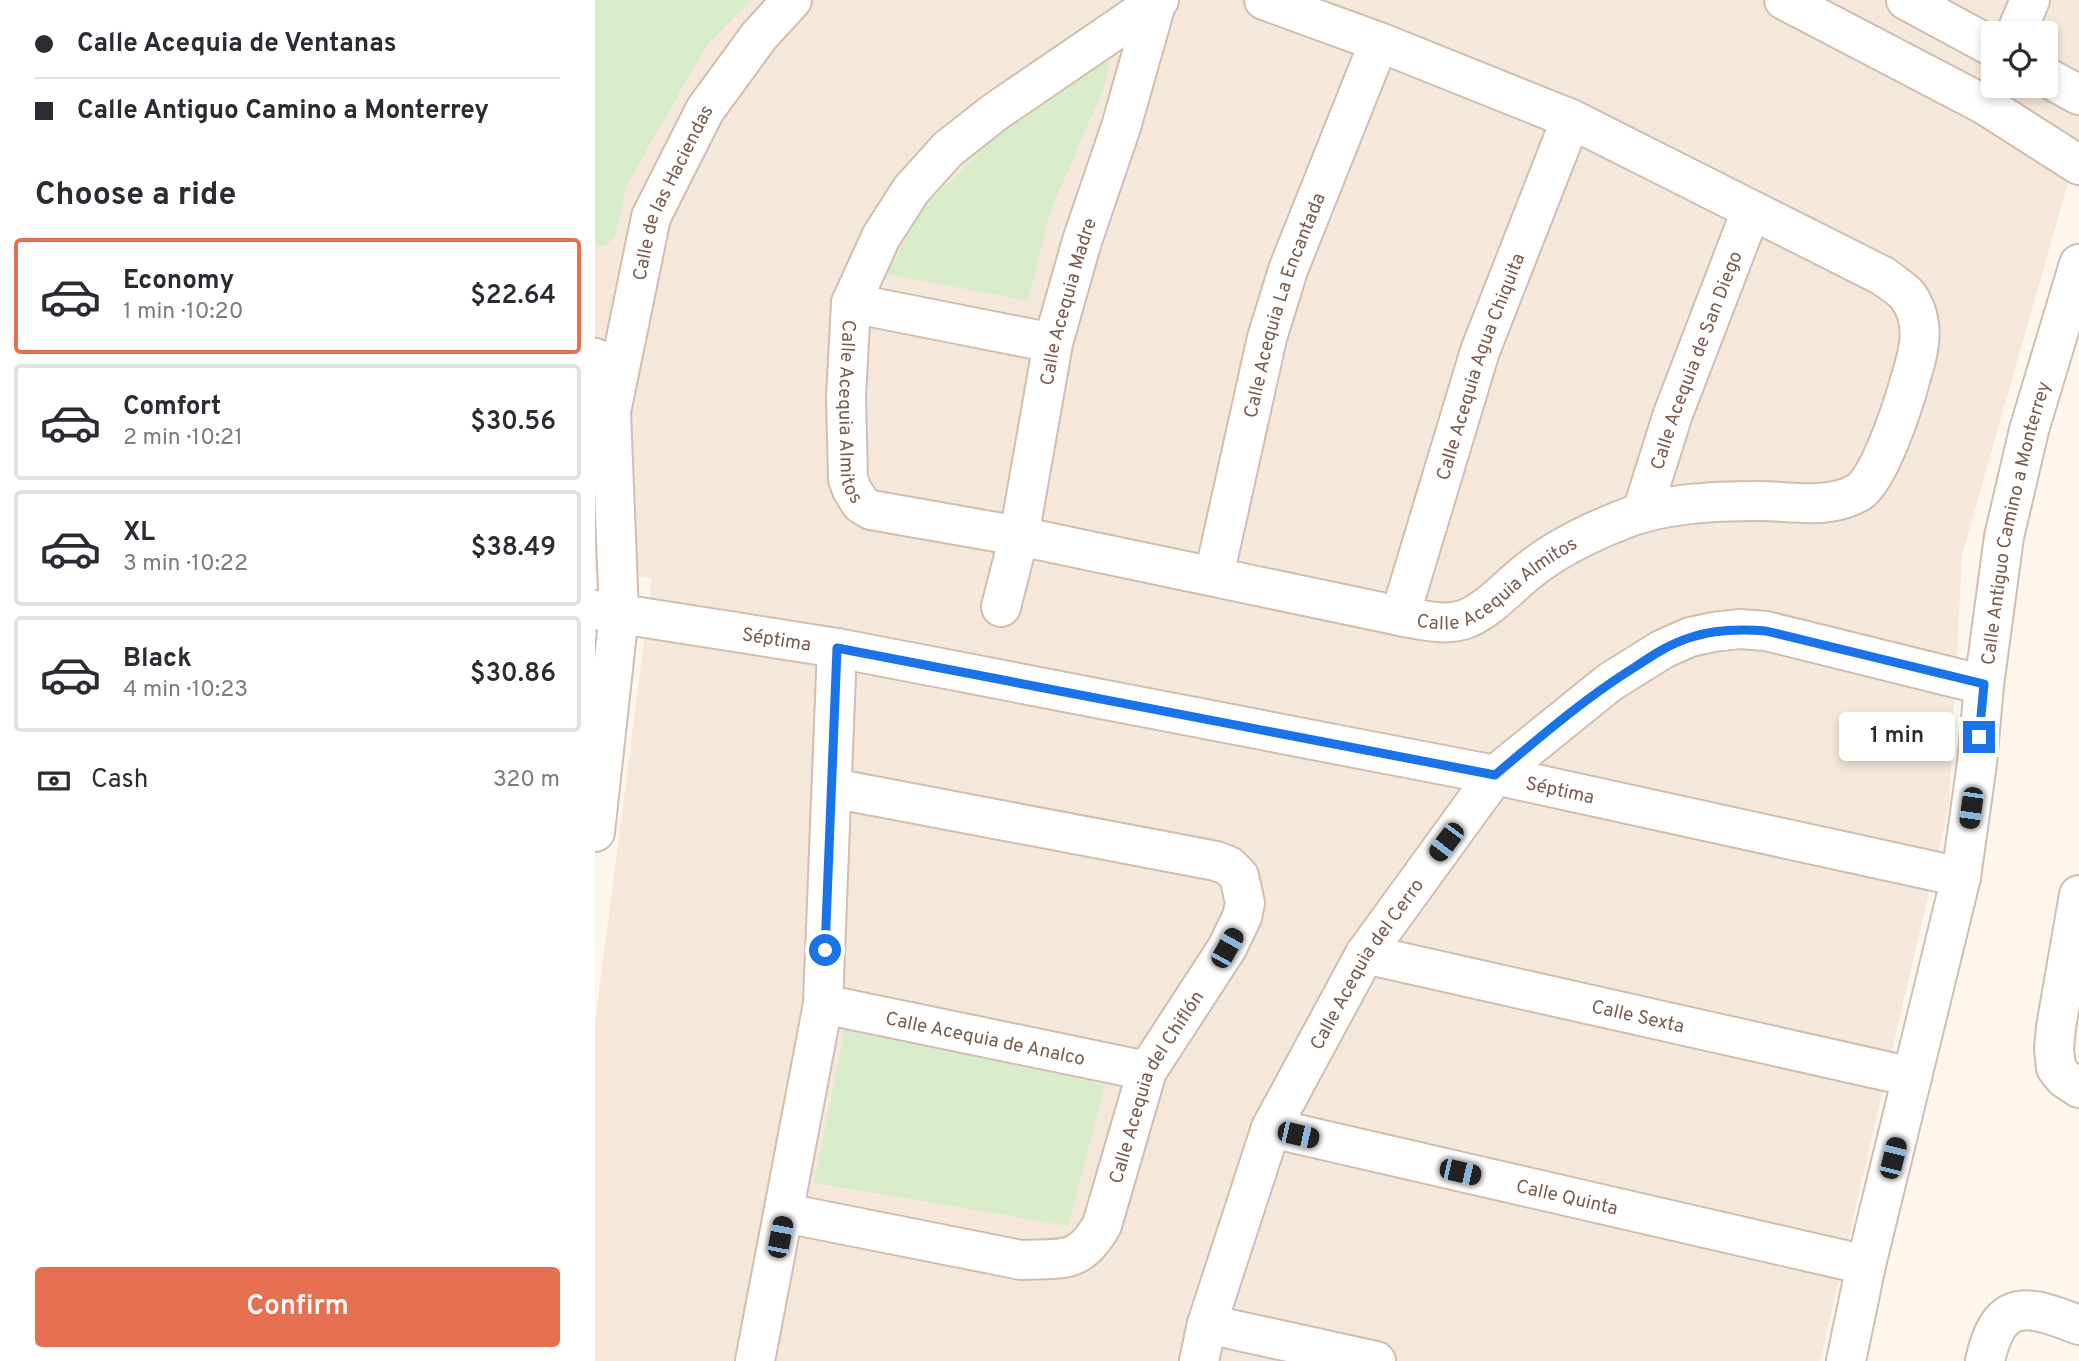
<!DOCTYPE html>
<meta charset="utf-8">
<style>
body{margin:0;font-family:Overpass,sans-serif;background:#f2f2f3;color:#2b2b33;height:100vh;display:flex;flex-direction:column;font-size:26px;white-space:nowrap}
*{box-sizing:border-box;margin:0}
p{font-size:23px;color:#7c7c81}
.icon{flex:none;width:38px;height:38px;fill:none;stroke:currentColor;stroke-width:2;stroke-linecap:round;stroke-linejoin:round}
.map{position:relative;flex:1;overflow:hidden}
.panel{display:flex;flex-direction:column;background:#fff;width:595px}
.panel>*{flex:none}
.top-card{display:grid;align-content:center;height:154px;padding:0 35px;background:#fff}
.fabs{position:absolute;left:1386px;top:21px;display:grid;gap:14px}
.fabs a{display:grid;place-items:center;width:77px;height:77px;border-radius:7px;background:#fff;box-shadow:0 4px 10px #0003;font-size:35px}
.end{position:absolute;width:32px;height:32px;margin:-16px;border:9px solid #1a73e8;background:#fff;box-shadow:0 0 0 4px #fff}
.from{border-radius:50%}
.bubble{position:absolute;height:49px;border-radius:7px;background:#fff;box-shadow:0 4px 10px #0003;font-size:23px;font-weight:600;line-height:49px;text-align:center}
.car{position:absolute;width:21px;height:42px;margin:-21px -10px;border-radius:9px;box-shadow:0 0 5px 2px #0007;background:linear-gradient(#222 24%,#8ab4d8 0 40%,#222 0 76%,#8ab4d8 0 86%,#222 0)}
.top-card b{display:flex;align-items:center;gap:24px;height:66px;font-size:26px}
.top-card b+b{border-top:2px solid #e1e1e2}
.top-card i{width:18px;height:18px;background:#2b2b33}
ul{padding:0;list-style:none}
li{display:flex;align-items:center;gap:21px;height:116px;margin:0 14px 10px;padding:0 21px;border:4px solid #e1e1e2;border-radius:7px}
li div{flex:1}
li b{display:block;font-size:26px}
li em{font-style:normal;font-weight:600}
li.active{border-color:#e76f51}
li>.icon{width:63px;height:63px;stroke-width:1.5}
h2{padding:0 35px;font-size:32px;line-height:84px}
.pay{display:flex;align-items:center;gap:18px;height:77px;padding:0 35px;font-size:26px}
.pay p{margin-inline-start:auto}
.primary-button{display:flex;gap:14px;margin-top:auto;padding:14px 35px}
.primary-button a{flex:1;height:80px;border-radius:7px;background:#e76f51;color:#fff;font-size:28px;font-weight:600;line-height:80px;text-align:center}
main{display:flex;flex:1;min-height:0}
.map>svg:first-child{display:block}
</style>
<main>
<section class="panel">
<div class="top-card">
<b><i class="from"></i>Calle Acequia de Ventanas</b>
<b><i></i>Calle Antiguo Camino a Monterrey</b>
</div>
<h2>Choose a ride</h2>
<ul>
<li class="active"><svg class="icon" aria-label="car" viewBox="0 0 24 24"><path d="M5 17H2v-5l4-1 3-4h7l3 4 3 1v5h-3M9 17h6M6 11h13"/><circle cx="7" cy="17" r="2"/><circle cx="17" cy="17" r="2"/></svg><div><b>Economy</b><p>1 min · 10:20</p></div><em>$22.64</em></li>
<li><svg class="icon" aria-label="car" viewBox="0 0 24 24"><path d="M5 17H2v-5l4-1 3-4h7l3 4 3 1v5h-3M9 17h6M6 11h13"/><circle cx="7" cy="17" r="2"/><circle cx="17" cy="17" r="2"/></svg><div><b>Comfort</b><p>2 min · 10:21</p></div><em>$30.56</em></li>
<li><svg class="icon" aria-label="car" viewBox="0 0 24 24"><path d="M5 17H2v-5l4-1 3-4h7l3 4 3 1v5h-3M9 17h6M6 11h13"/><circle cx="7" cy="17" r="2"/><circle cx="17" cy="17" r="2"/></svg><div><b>XL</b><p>3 min · 10:22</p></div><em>$38.49</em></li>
<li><svg class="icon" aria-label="car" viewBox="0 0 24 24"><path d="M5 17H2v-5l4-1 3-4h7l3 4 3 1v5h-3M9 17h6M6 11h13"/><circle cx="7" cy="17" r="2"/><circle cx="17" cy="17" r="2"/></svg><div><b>Black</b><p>4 min · 10:23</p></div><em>$30.86</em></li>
</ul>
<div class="pay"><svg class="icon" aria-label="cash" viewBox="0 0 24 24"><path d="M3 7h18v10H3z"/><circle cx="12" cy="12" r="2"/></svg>Cash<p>320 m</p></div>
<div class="primary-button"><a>Confirm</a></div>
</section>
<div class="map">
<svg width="1484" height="1361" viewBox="0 0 1484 1361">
<rect width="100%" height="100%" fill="#fdf6ec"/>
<path fill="#f5e8da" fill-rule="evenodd" d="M0,0H1484V144L1367,555L1354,806L1225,1361H0V1023L57,578L0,569ZM1398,33H1451V86H1398Z"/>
<g fill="#d8ecc9">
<polygon points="0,0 156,0 111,46 31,186 23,227 19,238 9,246 0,247"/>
<polygon points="499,58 515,59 509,87 454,215 433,301 292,274 327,208 375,162 428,104"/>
<polygon points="250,1028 510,1085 473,1226 219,1183"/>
</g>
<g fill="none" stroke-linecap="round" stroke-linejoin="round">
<g stroke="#d1beb0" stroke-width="42">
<g id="minor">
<path id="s1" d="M564,0L400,112L353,149L316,190L286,237L256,303L251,397L253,479L257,490L266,504L276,510L424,536L805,616C827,620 852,627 873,618C896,608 916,584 936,569C961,549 994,533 1024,521C1067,503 1119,501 1165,501C1197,501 1234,510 1264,492C1285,478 1309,403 1316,377C1325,349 1331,322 1313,296C1307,289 1296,282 1288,276L976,119L784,42L669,0"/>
<polyline points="1189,0 1390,105 1484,165"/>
<polyline points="1311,0 1398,47"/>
<polyline points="1421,33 1435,0"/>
<polyline points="1451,77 1484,95"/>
<polyline points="256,303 458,343"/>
<polyline points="0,358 16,412 24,614 0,832"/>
<path id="s2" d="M17,407L56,217L110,110L164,36L197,0"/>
<path id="s3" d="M1047,512L1078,414L1156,211"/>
<path id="s4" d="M619,576L672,338L693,270L784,42"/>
<path id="s5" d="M406,607L424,536L458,343L487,241L526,127L562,0"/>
<path id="s6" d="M0,610L242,648L900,775L1366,877"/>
<path id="s7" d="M805,616L885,351L976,119"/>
<polyline points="1484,895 1461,1027 1459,1049 1461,1068 1469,1078 1484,1088"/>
<path id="s8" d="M770,954L1317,1077"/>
<path id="s9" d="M228,1004L552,1071"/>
<path id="s10" d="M676,1128L1271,1265"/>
<path id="s11" d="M190,1213L426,1260C468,1258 484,1265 507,1225L552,1071L632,948L647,917L650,903L644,876L634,866L621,861L237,788"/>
<polyline points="612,1324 781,1361"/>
<polyline points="160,1361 228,1004 242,648"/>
<path id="s12" d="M604,1361L612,1324L676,1128L770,954L900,775L1015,682L1068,649L1095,637L1118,632L1145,629L1171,631L1389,685"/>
<path id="s13" d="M1251,1361L1271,1265L1366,877L1382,763L1389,685L1409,537L1434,430L1484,264"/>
<path d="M1390,1361C1404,1296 1433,1305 1484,1325"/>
</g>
</g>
<use href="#minor" stroke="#fff" stroke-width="38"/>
</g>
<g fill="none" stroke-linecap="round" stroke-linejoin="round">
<path stroke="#1a73e8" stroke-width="9" d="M230,950L242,648L900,775C945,737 990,698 1040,667C1058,655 1076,643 1097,637C1121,629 1146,629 1171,631L1389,684L1384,737"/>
</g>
<g text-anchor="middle" stroke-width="6" stroke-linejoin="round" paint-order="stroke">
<g font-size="19" fill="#7a5c4d" stroke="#fffaf3">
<text dy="7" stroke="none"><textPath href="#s2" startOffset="224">Calle de las Haciendas</textPath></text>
<text dy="7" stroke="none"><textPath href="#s5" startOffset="313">Calle Acequia Madre</textPath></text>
<text dy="7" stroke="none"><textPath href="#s4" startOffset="280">Calle Acequia La Encantada</textPath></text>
<text dy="7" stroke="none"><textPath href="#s3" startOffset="161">Calle Acequia de San Diego</textPath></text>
<text dy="7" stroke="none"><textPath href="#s7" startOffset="262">Calle Acequia Agua Chiquita</textPath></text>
<text dy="7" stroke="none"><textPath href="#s1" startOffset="551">Calle Acequia Almitos</textPath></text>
<text dy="7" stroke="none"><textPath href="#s13" startOffset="856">Calle Antiguo Camino a Monterrey</textPath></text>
<text dy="7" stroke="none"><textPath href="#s1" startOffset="1307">Calle Acequia Almitos</textPath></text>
<text dy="7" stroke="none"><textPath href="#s6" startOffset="184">Séptima</textPath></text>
<text dy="7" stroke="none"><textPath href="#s6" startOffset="982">Séptima</textPath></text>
<text dy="7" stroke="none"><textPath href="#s12" startOffset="434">Calle Acequia del Cerro</textPath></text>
<text dy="7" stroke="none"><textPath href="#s8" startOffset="280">Calle Sexta</textPath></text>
<text dy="7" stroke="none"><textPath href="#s9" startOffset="166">Calle Acequia de Analco</textPath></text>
<text dy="7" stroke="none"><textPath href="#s11" startOffset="485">Calle Acequia del Chiflón</textPath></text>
<text dy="7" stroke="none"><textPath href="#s10" startOffset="304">Calle Quinta</textPath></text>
</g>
</g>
</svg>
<div class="fabs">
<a><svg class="icon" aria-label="locate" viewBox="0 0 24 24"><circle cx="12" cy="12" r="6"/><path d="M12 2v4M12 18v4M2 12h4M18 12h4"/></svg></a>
</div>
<i class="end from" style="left:230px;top:950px"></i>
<i class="end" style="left:1384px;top:737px"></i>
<div class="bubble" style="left:1244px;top:712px;width:116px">1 min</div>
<i class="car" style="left:1376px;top:808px;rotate:188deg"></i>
<i class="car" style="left:851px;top:842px;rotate:217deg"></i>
<i class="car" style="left:632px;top:948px;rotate:29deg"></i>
<i class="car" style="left:703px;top:1135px;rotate:103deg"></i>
<i class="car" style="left:1298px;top:1158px;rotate:14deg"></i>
<i class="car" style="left:865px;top:1172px;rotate:103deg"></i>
<i class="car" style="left:185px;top:1237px;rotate:11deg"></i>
</div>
</main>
